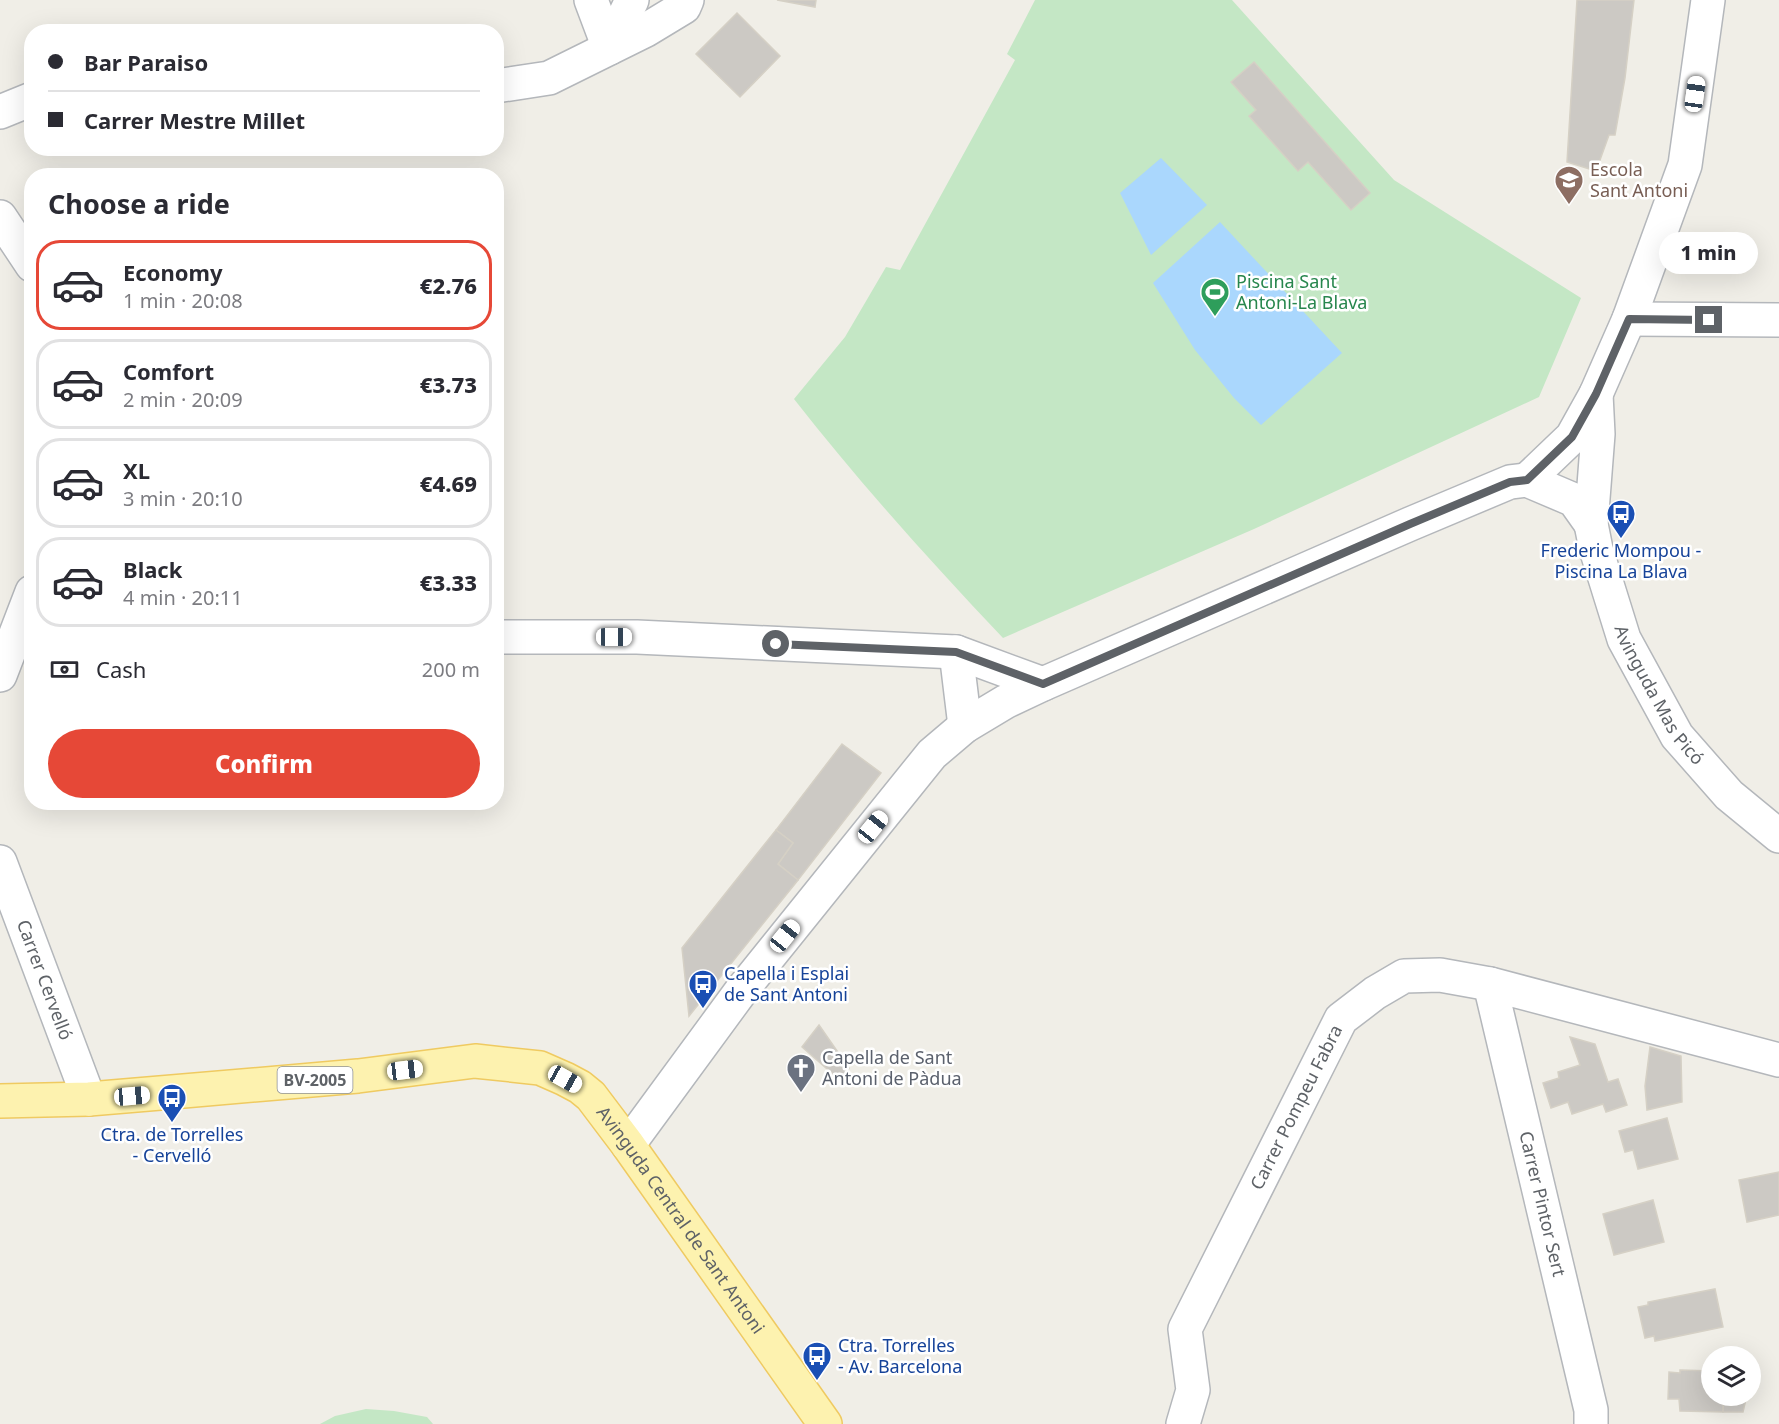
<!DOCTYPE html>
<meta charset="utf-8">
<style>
body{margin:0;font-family:"Noto Sans",sans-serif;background:#f2f2f3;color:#2b2b33;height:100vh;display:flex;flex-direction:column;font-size:22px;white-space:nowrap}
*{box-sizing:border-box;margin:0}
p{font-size:20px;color:#7c7c81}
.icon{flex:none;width:33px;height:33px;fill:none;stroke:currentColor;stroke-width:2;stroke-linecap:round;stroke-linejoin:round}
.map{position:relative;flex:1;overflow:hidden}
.drawer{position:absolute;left:24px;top:168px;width:480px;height:642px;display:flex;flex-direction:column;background:#fff;border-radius:24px;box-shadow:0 6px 24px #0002}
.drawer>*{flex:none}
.top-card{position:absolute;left:24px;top:24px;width:480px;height:132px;border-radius:24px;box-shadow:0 6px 24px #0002;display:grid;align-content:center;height:132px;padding:0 24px;background:#fff}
.fabs{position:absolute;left:1701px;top:1346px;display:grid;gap:12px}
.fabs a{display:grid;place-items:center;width:60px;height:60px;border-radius:50%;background:#fff;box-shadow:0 6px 24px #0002;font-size:30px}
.end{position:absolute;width:27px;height:27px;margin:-14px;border:8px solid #5e6267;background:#fff;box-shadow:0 0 0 3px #fff}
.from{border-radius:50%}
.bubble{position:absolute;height:42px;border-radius:21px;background:#fff;box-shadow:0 6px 24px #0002;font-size:20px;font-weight:800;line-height:42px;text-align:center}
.car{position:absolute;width:18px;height:36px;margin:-18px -9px;border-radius:8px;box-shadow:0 0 4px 2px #0007;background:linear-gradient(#fff 24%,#345 0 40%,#fff 0 76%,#345 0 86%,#fff 0)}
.top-card b{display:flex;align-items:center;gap:21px;height:57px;font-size:22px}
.top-card b+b{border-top:2px solid #e1e1e2}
.top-card i{width:15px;height:15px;background:#2b2b33}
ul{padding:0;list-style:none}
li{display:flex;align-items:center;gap:18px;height:90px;margin:0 12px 9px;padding:0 12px;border:3px solid #e1e1e2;border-radius:24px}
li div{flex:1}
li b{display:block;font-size:22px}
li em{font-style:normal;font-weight:800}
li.current{border-color:#e64837}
li>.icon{width:54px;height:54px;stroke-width:1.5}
h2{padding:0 24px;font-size:27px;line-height:72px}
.pay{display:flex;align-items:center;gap:15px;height:66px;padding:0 24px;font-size:22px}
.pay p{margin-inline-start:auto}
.action{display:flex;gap:12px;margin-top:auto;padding:12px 24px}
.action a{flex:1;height:69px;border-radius:36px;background:#e64837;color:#fff;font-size:24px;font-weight:800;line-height:69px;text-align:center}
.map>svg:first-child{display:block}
</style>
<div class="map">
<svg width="1779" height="1424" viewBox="0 0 1779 1424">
<rect width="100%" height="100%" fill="#f0eee7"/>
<g fill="#c4e7c5">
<path d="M1035,0H1232L1394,180L1581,298L1539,397L1254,529L1003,638C930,561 859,482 794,399L845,337L886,267L900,270L1015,60L1007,54Z"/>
<polygon points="366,1409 394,1411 427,1417 433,1424 320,1424 335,1416"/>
</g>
<g fill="#aad7fd">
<polygon points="1161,158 1207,205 1151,255 1120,193"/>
<polygon points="1220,222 1342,353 1261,425 1234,398 1195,350 1153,283"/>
</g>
<g fill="#ccc9c4" stroke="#d5d0c5" stroke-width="1.5">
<polygon points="777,0 816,0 815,7"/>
<polygon points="1577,0 1634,0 1625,78 1615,135 1609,135 1596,171 1567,162"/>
<polygon points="737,13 780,56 740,97 696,54"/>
<polygon points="1254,62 1370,193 1351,210 1308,162 1298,171 1249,116 1256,110 1231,82"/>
<polygon points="842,744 881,773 798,880 778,864 793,843 776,830"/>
<polygon points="776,830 793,843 778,864 798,880 689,1016 682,948"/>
<polygon points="819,1025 849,1068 842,1082 802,1047"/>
<polygon points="1570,1037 1595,1044 1608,1082 1618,1079 1627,1105 1606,1112 1603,1104 1572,1114 1568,1102 1551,1108 1543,1083 1559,1078 1558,1072 1580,1065"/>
<polygon points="1650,1047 1681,1056 1682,1102 1647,1110 1645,1086"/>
<polygon points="1667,1118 1678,1159 1638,1169 1633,1150 1625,1152 1619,1131"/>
<polygon points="1779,1172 1779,1215 1747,1222 1739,1180"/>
<polygon points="1653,1200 1664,1242 1614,1255 1603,1214"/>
<polygon points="1715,1289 1723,1327 1655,1341 1654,1336 1645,1338 1638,1307 1648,1305 1648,1302"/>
<polygon points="1680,1370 1712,1371 1712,1395 1724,1395 1723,1412 1680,1411 1679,1399 1668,1399 1669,1372 1680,1373"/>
<polygon points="1724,1395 1747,1395 1743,1412 1723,1412"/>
</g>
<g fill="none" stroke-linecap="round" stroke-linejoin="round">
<g stroke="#b4b7bb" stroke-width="36">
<g id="street">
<polyline points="591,0 609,48"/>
<polyline points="609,48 632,0"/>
<polyline points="496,86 549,78 646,30 684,7 687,0"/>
<polyline points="0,112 32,99"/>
<polyline points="0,217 32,265"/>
<polyline points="1629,319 1779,320"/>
<path id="s1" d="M1596,394L1598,434L1591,524L1596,549L1624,639L1677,736L1729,795L1779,836"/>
<polyline points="1527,480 1572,437 1596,394 1629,319 1685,165 1708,0"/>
<polyline points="496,637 637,637 956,652 1043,684"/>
<polyline points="956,652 965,726"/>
<polyline points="0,675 32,592"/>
<path id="s2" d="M0,862L89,1099"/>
<path id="s3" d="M1490,984L1591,1410V1424"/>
<polyline points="628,1145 741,991 932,754 965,726 1005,702 1043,684 1410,524 1510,482 1527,480 1574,500 1591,524"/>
<path id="s4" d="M1183,1424L1193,1390L1185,1329L1341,1019L1375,993L1404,976L1440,975L1490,984L1779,1060"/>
</g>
</g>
<g stroke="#efca61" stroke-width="36">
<g id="primary">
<path id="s5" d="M0,1101L89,1099L172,1092L358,1076L475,1061L540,1068L565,1079L580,1087L591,1096L628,1145L825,1424"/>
</g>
</g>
<use href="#street" stroke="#fff" stroke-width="33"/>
<use href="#primary" stroke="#fdf2af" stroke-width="33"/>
</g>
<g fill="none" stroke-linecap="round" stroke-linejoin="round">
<polyline stroke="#5e6267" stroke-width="8" points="776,644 956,652 1043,684 1410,524 1510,482 1527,480 1572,437 1596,394 1629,319 1709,320"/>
</g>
<defs>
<g id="school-pin" transform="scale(1.5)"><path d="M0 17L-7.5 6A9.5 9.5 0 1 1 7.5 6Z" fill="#8d6e63" stroke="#fff"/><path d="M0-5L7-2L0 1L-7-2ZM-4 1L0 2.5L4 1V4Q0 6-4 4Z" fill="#fff"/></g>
<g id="stadium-pin" transform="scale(1.5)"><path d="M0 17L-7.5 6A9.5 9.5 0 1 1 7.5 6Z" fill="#2e9e5b" stroke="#fff"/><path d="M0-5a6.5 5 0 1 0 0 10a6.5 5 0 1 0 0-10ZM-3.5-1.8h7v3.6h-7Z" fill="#fff"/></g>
<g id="bus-pin" transform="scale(1.5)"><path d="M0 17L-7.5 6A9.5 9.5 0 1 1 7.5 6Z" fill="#1a4fb4" stroke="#fff"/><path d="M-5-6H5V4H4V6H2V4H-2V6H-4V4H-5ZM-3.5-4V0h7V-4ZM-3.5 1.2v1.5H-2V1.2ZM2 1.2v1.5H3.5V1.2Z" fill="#fff"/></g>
<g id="church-pin" transform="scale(1.5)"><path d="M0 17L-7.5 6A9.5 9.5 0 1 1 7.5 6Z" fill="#6b7280" stroke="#fff"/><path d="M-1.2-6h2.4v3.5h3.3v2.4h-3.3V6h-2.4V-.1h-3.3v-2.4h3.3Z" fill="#fff"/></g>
</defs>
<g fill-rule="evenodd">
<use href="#school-pin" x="1569" y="180"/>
<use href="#stadium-pin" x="1215" y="292"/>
<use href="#bus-pin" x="1621" y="514"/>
<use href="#bus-pin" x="703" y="984"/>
<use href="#church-pin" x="801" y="1068"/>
<use href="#bus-pin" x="172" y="1098"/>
<use href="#bus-pin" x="817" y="1356"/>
</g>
<g text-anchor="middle" stroke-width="5" stroke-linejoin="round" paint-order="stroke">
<rect fill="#fff" stroke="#8e9195" stroke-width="1.5" x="277.5" y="1067" width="75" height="26" rx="4.5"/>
<g font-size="16" font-weight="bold" fill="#5e6267">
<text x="315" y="1086">BV-2005</text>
</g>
<g font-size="18" fill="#785e54" stroke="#fff" text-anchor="start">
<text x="1590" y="176">Escola<tspan x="1590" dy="21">Sant Antoni</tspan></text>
</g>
<g font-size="18" fill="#27864d" stroke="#fff" text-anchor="start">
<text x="1236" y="288">Piscina Sant<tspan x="1236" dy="21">Antoni-La Blava</tspan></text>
</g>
<g font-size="18" fill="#164399" stroke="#fff">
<text x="1621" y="557">Frederic Mompou -<tspan x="1621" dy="21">Piscina La Blava</tspan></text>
<text x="724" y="980" text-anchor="start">Capella i Esplai<tspan x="724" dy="21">de Sant Antoni</tspan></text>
<text x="172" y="1141">Ctra. de Torrelles<tspan x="172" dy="21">- Cervelló</tspan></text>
<text x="838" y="1352" text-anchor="start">Ctra. Torrelles<tspan x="838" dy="21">- Av. Barcelona</tspan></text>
</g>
<g font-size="18" fill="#5e6267" stroke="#fff">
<text dy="6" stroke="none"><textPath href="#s1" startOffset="316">Avinguda Mas Picó</textPath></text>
<text dy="6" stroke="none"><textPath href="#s2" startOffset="126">Carrer Cervelló</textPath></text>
<text dy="6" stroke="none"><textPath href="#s4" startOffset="345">Carrer Pompeu Fabra</textPath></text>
<text dy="6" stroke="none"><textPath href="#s3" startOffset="226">Carrer Pintor Sert</textPath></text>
<text dy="6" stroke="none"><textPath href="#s5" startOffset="754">Avinguda Central de Sant Antoni</textPath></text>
</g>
<g font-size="18" fill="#5b616d" stroke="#fff" text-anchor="start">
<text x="822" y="1064">Capella de Sant<tspan x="822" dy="21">Antoni de Pàdua</tspan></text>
</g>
</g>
</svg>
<div class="fabs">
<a><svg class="icon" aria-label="layers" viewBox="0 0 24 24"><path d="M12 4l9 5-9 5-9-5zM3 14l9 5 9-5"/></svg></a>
</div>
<i class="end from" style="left:776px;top:644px"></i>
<i class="end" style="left:1709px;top:320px"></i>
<div class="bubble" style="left:1659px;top:232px;width:99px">1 min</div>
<i class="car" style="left:1695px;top:94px;rotate:8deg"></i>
<i class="car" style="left:614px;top:637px;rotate:90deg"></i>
<i class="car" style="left:873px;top:827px;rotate:39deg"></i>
<i class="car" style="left:785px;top:936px;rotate:39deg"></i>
<i class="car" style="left:405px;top:1070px;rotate:83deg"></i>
<i class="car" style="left:565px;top:1079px;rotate:119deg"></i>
<i class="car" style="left:132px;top:1096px;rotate:85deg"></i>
<div class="top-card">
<b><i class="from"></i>Bar Paraiso</b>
<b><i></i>Carrer Mestre Millet</b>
</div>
<section class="drawer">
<h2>Choose a ride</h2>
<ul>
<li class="current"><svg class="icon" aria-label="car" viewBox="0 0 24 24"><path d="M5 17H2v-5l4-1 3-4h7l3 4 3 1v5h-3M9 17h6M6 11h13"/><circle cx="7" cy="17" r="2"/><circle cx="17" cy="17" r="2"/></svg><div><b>Economy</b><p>1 min · 20:08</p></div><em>€2.76</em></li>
<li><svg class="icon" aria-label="car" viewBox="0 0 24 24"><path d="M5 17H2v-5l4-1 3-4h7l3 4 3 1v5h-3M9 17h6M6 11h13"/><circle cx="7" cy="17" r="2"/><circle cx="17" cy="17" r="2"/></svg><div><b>Comfort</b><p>2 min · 20:09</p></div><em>€3.73</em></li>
<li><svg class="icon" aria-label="car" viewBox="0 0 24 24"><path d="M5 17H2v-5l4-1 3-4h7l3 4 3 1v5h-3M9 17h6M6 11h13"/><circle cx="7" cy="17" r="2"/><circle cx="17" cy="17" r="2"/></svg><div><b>XL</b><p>3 min · 20:10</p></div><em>€4.69</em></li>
<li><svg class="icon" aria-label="car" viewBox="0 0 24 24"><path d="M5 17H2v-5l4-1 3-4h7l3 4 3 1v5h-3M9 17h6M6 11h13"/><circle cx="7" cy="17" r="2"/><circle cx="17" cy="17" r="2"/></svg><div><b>Black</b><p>4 min · 20:11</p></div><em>€3.33</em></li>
</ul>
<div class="pay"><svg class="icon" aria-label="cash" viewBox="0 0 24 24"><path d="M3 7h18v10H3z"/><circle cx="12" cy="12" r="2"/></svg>Cash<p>200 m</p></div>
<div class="action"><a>Confirm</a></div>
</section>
</div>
